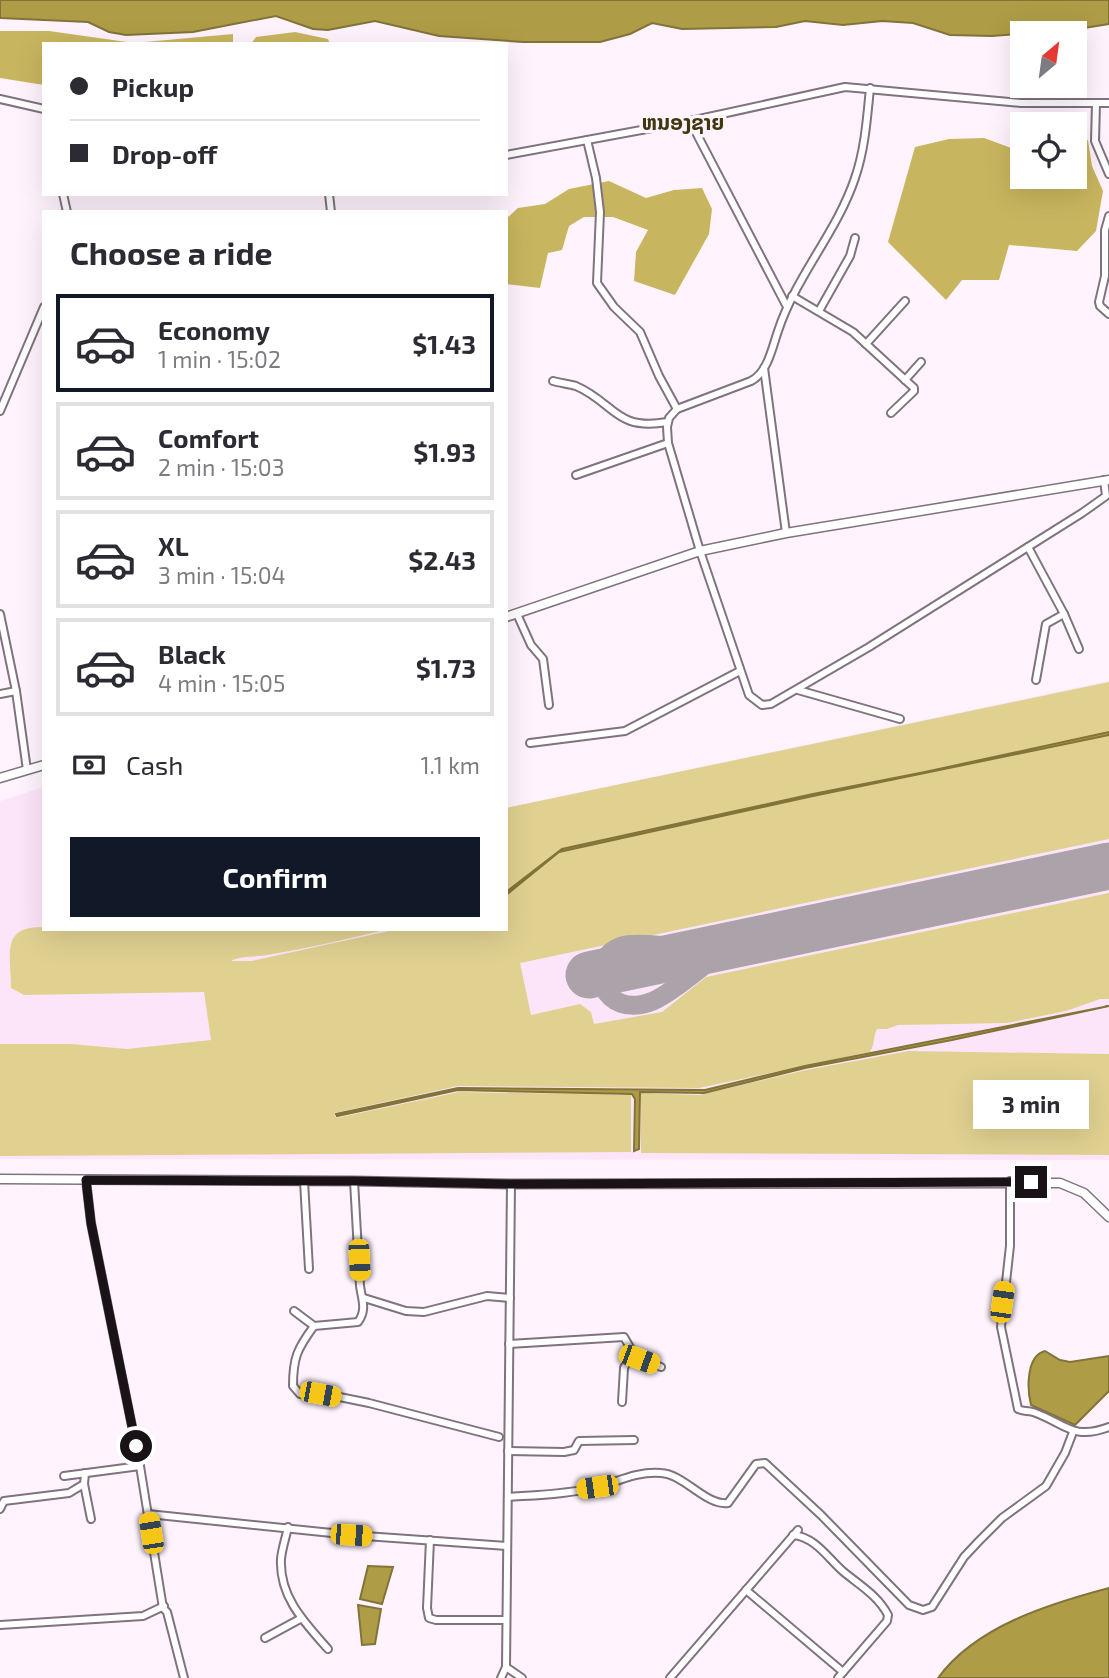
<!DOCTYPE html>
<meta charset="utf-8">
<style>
body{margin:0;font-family:"Exo 2","Noto Sans Lao",sans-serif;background:#f2f2f3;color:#2b2b33;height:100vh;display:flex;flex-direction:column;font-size:26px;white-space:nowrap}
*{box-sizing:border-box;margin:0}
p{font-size:23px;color:#7c7c81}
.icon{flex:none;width:38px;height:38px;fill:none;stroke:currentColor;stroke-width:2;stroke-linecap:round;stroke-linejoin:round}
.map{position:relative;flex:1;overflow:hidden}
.drawer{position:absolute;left:42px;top:210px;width:466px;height:721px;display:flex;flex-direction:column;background:#fff;border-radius:0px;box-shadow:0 7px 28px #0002}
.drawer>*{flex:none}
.banner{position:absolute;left:42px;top:42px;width:466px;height:154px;border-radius:0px;box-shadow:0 7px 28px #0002;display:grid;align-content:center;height:154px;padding:0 28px;background:#fff}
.needle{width:46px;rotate:29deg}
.buttons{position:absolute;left:1010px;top:21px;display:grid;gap:14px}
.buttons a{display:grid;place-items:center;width:77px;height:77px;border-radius:0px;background:#fff;box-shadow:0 7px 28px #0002;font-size:35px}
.end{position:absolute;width:32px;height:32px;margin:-16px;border:9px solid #191318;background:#fff;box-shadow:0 0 0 4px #fff}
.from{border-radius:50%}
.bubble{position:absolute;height:49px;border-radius:0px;background:#fff;box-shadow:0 7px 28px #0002;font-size:23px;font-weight:700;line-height:49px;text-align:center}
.car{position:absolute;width:21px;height:42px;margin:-21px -10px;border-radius:9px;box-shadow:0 0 5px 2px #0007;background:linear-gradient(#f5c518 24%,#345 0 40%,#f5c518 0 76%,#345 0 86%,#f5c518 0)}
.banner b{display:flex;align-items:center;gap:24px;height:66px;font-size:26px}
.banner b+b{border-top:2px solid #e1e1e2}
.banner i{width:18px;height:18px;background:#2b2b33}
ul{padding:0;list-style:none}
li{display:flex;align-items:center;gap:21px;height:98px;margin:0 14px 10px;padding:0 14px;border:4px solid #e1e1e2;border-radius:0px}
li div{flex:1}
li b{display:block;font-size:26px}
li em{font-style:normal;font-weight:700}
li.on{border-color:#111827}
li>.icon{width:63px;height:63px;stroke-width:1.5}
h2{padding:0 28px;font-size:32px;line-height:84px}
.pay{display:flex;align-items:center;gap:18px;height:77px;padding:0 28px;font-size:26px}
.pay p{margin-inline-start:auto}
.action{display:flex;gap:14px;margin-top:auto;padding:14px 28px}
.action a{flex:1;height:80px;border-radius:0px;background:#111827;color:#fff;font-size:28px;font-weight:700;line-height:80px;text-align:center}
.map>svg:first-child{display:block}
</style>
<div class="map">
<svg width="1109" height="1678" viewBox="0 0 1109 1678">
<rect width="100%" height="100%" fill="#fff4fd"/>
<polygon fill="#fce5f9" points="1109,681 1109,1160 0,1159 0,801 44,787 44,929 506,929 506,808"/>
<g fill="#e0d191">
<polygon points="1109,682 1109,732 925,772 813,794 562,849 506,892 506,808"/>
<path d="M1109,735V839L520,963L531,1015L580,1004L591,1012L594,1024L662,1012L706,977L1109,893V999H1100L1066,1011L1007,1023L898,1025L887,1029H877C873,1037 875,1044 870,1052L699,1088L458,1086L334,1113L336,1118L459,1092L631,1095V1152L0,1156V1044H71L127,1049L211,1040L204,992L24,995L11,988C11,954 0,926 44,927V929H389C348,939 308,948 267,955C256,957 238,956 231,961H252L398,929H506V895L559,852L813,796Z"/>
<polygon points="909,1051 1109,1054 1109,1155 641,1153 641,1093 699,1095 806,1070"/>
</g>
<g fill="#c8b55f">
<polygon points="0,31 49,31 134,43 233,34 233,44 44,44 44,85 0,78"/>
<polygon points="295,32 328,39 330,44 251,44 256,37"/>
<polygon points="984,138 1022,152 1022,177 1074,177 1075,141 1088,140 1092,166 1103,191 1096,231 1077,251 1009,245 999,280 962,280 946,300 888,242 915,147 949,139"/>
<polygon points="609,181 646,198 674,190 702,188 712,209 709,234 675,295 634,281 636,252 648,230 613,217 584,217 569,226 562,250 548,253 540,288 506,284 506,219 518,208 545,204 569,189"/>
</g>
<g fill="#af9c46" stroke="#827338" stroke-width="2">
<polygon points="0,0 1109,0 1109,24 1072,30 992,36 950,35 913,23 882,21 843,25 805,21 776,27 682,29 652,23 630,34 600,42 523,42 439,36 375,21 328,30 313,29 276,16 193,32 126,35 109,32 88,22 0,18"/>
<polygon points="1109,732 1109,735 813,796 559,852 506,895 506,892 562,849 813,794 925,772"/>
<polygon points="1109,1006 952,1040 805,1068 704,1093 640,1092 639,1149 634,1151 635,1099 632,1094 458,1090 337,1116 336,1114 458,1088 705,1090 805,1066"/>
<path d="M1045,1351L1060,1360L1070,1362L1109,1356V1391L1075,1425L1031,1405C1027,1389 1026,1356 1045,1351Z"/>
<polygon points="368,1566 393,1567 382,1604 360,1599"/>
<path d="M1109,1588V1678H938C976,1626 1049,1604 1109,1588Z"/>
<polygon points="358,1605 381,1609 375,1644 362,1645"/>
</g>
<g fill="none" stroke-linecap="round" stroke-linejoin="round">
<path stroke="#aca3aa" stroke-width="19" d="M703,951C686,948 636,941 622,946C582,960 602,1022 653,1001C672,993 705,964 724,950L736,943L747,942"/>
<polyline stroke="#aca3aa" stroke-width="47" points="589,975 1109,866"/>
<g stroke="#80727e" stroke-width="10">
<g id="street">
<path d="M870,88C867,118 865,149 855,178C837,232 796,276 778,331C772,348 768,372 751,381L677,409L669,418L667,427L668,443L700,551L749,695L762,705L771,704L869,647L1082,513L1106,496L1104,480"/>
<polyline points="0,99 44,109"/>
<polyline points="1096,103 1095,141 1109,174"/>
<polyline points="690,121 786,305"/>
<polyline points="587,140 596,178 600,212 597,283 614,307 640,332 659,376 677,409"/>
<polyline points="506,155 690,121 845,87 1021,103 1109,103"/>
<polyline points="63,194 67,212"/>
<polyline points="329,194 331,212"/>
<polyline points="1109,216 1105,230 1105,276 1099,302 1100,306 1109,314"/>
<polyline points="792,296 853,332 914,388 914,391 891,413"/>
<polyline points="819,311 850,256 855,238"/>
<polyline points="866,344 905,301"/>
<polyline points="764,368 786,533"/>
<polyline points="905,380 921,362"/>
<path d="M553,381C560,383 569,384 576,386C615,403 615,431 667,422"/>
<polyline points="0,411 44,307"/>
<polyline points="576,475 668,443"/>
<polyline points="1028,547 1064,614 1079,649"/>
<polyline points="0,614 16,691 27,770"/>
<polyline points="517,614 531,645 543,659 549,705"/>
<polyline points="1036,680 1046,624 1064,614"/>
<polyline points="798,690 900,719"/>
<polyline points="0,694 16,691"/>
<polyline points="530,743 625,731 740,671"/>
<polyline points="86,1180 91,1223 140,1466 163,1608 167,1612 184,1678"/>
<polyline points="304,1181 309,1269"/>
<path d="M354,1181L360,1286C362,1300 367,1310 358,1322L314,1326C297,1349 293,1358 293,1386L300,1394L314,1395L320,1393L369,1403L499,1437"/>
<path d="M1010,1181V1246L1001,1327L1018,1409C1023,1412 1027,1410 1033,1412C1065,1423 1072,1441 1109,1427"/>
<polyline points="364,1298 406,1311 424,1312 487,1296 510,1298"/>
<polyline points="294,1311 314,1326"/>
<polyline points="509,1344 624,1337 635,1356 661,1367"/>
<polyline points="622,1402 624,1368 632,1352"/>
<polyline points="508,1451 564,1452 574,1450 579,1441 634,1440"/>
<polyline points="64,1476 140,1466"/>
<polyline points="84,1484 91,1519"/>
<path d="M508,1497C537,1495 569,1494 598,1487C619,1481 638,1471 661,1473C684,1474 706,1506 728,1503L756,1464L765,1463L821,1515L909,1605L923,1610L932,1607L964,1557L979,1541L1002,1518L1046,1486L1065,1453L1073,1432"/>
<polyline points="0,1509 4,1501 69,1493 84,1484 85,1473"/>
<polyline points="148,1514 351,1535 507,1546"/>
<path d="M288,1527C286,1537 282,1548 281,1559C279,1597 305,1623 328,1649"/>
<path d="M793,1535C816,1537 829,1560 845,1573C861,1586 878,1596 888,1615L887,1621L838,1678"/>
<polyline points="430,1540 427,1608 429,1618 436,1620 506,1620"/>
<polyline points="746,1590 843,1672"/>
<polyline points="0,1625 143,1616 164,1606"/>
<polyline points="265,1638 300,1619"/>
<polyline points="506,1667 522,1678"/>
<polyline points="501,1678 506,1667 511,1184"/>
<polyline points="670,1678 798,1530"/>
</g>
</g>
<g stroke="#80727e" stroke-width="11">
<g id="secondary">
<polyline points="506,617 700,551 786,533 1109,480"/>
<polyline points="0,778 44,765"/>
<polyline points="0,1179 354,1181 511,1184 1060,1183 1084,1193 1109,1217"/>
</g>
</g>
<use href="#street" stroke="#fff" stroke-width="6"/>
<use href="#secondary" stroke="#fff" stroke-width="8"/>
</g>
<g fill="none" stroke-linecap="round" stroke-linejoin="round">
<polyline stroke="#191318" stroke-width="9" points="136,1446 91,1223 86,1180 354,1181 511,1184 1031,1182"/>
</g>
<g text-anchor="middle" stroke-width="7" stroke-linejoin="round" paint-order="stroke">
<g font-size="21" font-weight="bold" fill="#40370d" stroke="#fff4fd">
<text x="683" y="130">ຫນອງຊາຍ</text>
</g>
</g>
</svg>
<div class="buttons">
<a><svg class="needle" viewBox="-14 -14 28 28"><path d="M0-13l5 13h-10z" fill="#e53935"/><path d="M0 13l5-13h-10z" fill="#7c7c81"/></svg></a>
<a><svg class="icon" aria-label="locate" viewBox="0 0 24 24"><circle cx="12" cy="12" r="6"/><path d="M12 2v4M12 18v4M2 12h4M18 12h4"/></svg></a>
</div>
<i class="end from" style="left:136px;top:1446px"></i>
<i class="end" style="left:1031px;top:1182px"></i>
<div class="bubble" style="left:973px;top:1080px;width:116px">3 min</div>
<i class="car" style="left:359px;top:1260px;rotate:177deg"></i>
<i class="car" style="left:1002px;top:1302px;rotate:8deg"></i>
<i class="car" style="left:639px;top:1359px;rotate:110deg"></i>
<i class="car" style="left:320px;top:1394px;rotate:101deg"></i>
<i class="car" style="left:597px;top:1487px;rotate:262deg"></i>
<i class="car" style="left:151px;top:1533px;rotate:351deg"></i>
<i class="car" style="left:351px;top:1535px;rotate:94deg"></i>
<div class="banner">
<b><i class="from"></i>Pickup</b>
<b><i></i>Drop-off</b>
</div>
<section class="drawer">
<h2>Choose a ride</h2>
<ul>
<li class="on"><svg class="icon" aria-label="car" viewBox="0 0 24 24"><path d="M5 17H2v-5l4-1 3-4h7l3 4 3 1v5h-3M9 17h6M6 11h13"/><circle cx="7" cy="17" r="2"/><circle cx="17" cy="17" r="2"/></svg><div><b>Economy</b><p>1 min · 15:02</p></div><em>$1.43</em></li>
<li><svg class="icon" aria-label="car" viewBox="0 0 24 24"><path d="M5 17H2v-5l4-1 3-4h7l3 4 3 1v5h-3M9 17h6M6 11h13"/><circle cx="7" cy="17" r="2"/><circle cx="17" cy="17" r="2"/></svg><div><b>Comfort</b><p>2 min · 15:03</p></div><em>$1.93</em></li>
<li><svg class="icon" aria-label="car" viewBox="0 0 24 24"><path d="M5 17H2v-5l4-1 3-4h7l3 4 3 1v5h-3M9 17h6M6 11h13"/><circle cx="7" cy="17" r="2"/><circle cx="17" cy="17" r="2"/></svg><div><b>XL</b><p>3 min · 15:04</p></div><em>$2.43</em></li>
<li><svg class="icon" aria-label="car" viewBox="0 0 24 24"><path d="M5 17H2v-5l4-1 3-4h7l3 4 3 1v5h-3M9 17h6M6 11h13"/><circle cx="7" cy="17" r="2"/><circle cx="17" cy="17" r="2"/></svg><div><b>Black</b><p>4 min · 15:05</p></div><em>$1.73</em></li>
</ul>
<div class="pay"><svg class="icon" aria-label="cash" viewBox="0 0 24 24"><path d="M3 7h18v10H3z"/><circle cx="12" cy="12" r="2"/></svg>Cash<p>1.1 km</p></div>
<div class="action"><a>Confirm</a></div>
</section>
</div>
